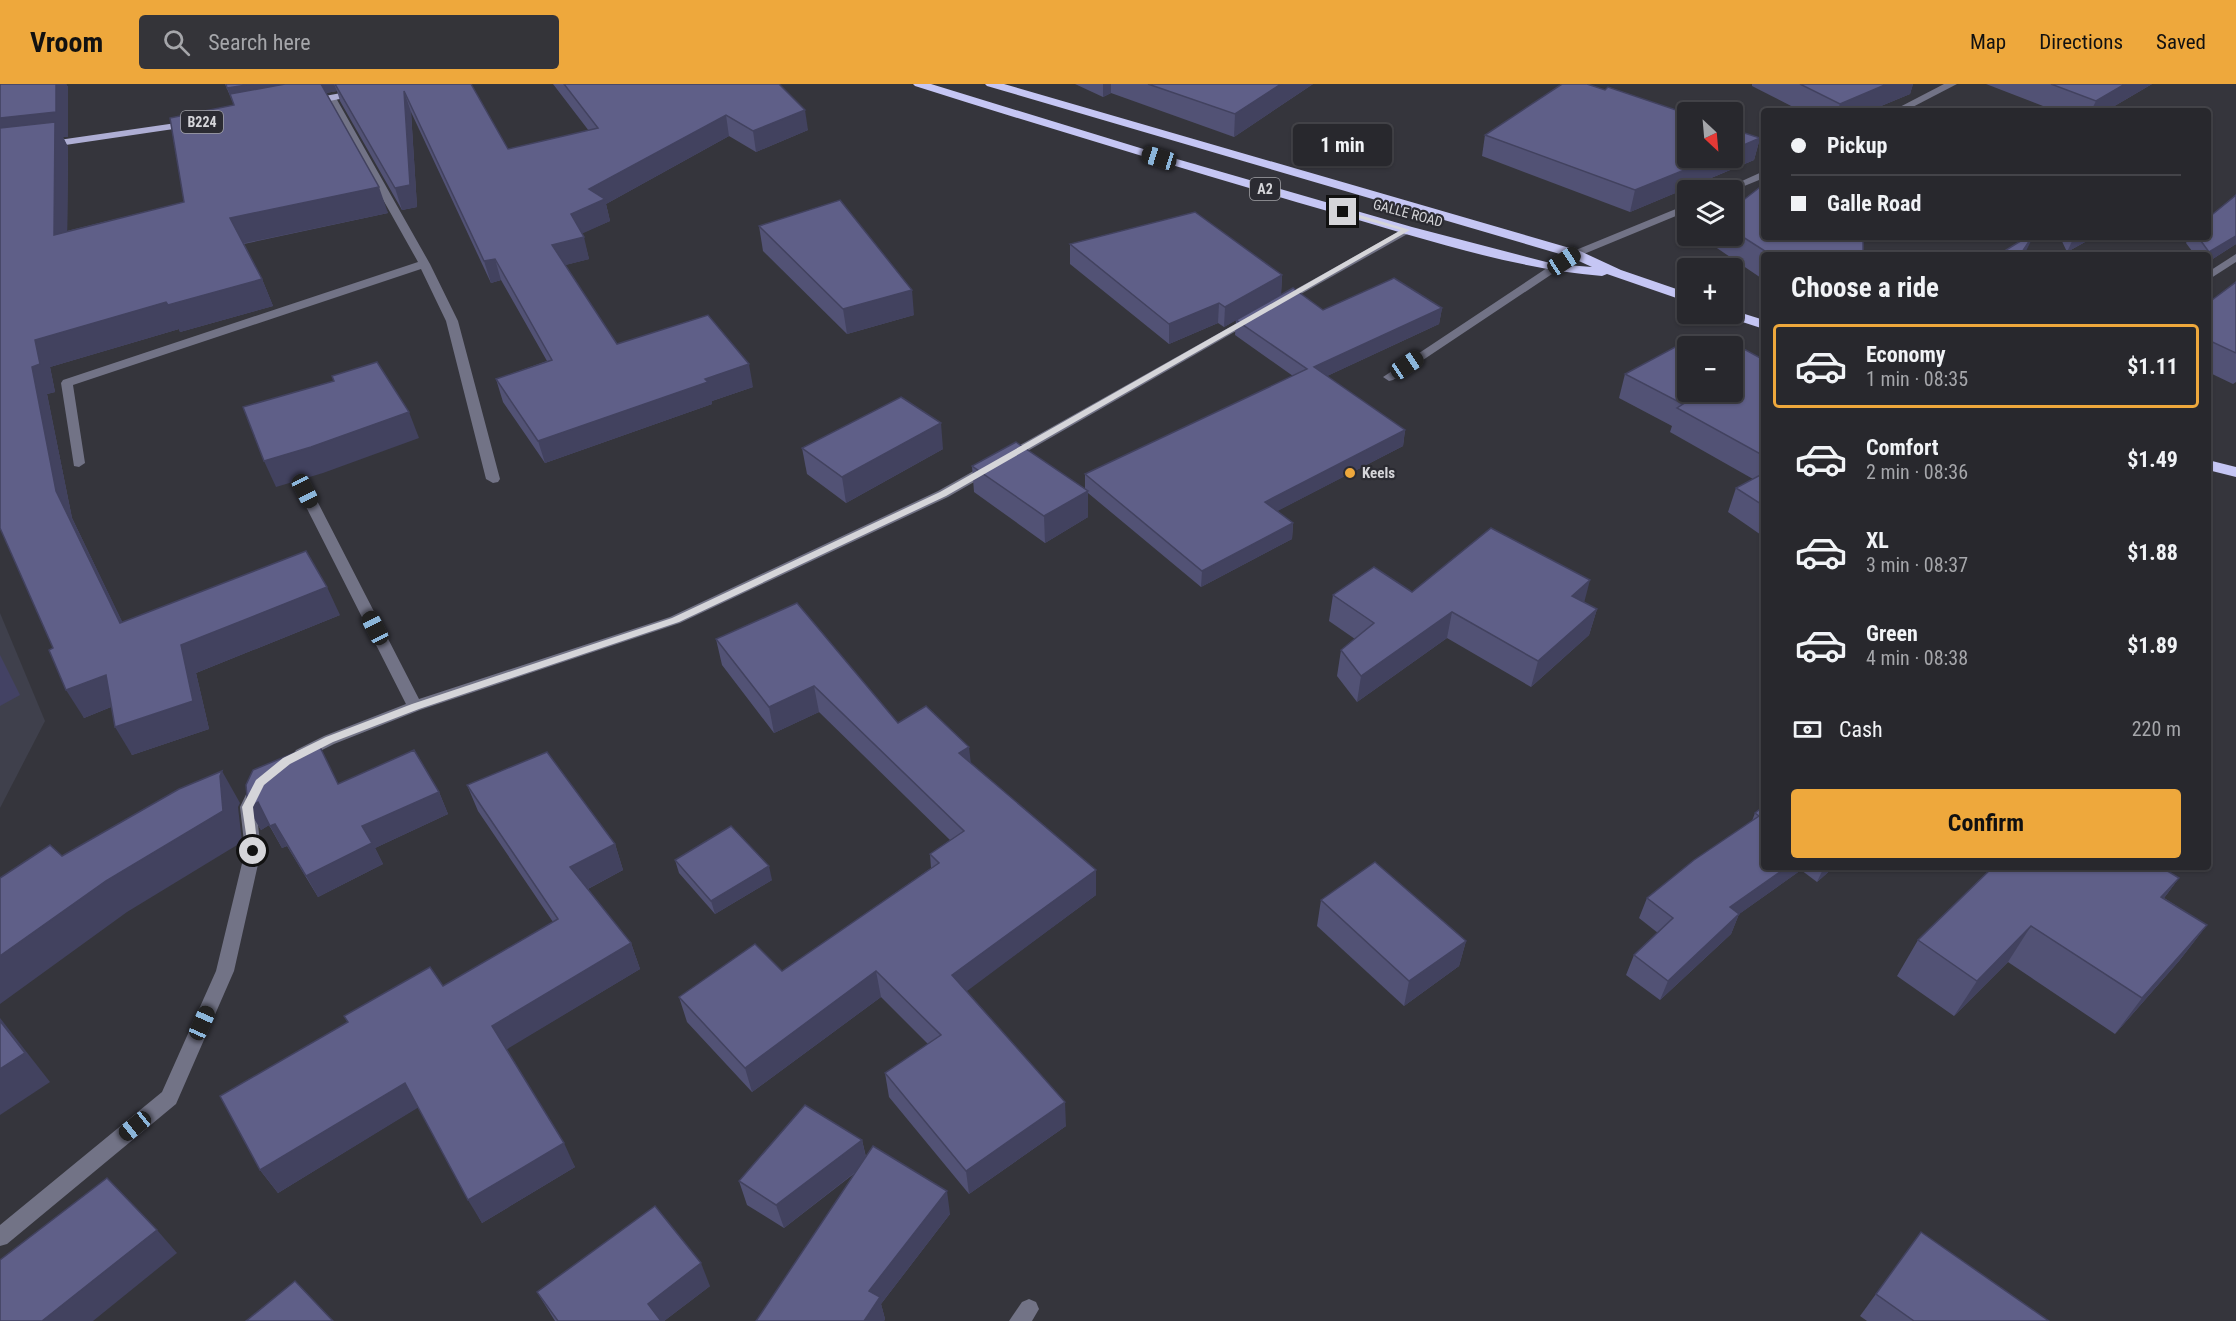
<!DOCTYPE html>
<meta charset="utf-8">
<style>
body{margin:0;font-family:"Roboto Condensed",sans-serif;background:#343439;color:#f1f3f6;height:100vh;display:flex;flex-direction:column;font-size:22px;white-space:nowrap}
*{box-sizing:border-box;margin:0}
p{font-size:20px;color:#a5a6aa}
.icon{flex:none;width:33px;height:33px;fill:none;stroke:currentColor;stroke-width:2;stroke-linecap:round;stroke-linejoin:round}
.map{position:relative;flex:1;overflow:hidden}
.drawer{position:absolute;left:1761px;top:168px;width:450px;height:618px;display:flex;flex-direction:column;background:#28282d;border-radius:6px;box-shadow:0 2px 4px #0004,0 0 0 2px #444449}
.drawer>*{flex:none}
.hud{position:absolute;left:1761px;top:24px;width:450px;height:132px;border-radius:6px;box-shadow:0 2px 4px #0004,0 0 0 2px #444449;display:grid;align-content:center;height:132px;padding:0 30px;background:#28282d}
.needle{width:39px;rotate:154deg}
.buttons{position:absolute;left:1677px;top:18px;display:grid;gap:12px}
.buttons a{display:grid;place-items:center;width:66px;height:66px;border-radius:6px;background:#28282d;box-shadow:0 2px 4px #0004,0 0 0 2px #444449;font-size:30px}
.end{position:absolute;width:27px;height:27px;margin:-14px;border:8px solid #d5d5d9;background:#111;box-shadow:0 0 0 3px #111}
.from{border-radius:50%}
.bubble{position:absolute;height:42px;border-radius:6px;background:#28282d;box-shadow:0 2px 4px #0004,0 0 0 2px #444449;font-size:20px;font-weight:700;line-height:42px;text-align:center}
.car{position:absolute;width:18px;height:36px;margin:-18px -9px;border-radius:8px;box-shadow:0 0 4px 2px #0007;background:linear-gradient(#222 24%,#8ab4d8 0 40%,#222 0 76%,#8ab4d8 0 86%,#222 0)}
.hud b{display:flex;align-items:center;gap:21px;height:57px;font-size:22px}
.hud b+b{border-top:2px solid #444449}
.hud i{width:15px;height:15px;background:#f1f3f6}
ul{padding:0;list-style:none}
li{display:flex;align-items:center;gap:18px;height:84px;margin:0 12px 9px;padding:0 18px;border:3px solid transparent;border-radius:6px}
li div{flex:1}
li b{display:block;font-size:22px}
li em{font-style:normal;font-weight:700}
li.active{border-color:#eea83c}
li>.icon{width:54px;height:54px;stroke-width:1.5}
h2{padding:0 30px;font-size:27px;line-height:72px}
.pay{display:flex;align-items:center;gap:15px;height:66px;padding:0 30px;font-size:22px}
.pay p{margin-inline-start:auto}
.primary-button{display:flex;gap:12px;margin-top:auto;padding:12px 30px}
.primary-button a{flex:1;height:69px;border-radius:6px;background:#eea83c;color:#111;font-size:24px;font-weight:700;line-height:69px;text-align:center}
header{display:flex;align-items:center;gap:36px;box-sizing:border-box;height:84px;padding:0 30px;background:#eea83c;color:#111}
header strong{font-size:28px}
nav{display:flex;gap:33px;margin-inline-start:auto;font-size:21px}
.search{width:420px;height:54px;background:#343439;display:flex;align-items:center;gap:15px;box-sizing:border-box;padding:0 21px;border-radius:6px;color:#a5a6aa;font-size:22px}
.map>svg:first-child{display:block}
</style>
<header>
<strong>Vroom</strong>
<div class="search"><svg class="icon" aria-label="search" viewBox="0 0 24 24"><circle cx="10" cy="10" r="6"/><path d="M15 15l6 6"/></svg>Search here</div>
<nav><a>Map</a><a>Directions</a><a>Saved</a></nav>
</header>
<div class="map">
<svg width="2236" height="1237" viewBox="0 0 2236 1237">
<rect width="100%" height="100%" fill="#35353c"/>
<polygon fill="#3f404c" points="0,529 45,637 0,724"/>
<polygon fill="#434264" points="0,571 20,611 0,622"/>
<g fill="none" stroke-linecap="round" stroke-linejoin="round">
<g fill="#727386" fill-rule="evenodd">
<polygon points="1944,0 1957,0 1905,27 1892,27"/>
<polygon points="331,11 336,14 430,180 458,237 500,395 498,398 493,399 486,395 446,237 421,185 73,301 85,379 79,383 74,382 61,299 63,296 418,178 326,14"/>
<polygon points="1764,87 1764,94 1732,107 1722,106"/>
<polygon points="1688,120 1688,127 1579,172 1393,296 1389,297 1383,293 1571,168"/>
<polygon points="1407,143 1412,146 1411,148 1285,219 1281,220 1275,217"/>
<polygon points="2236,170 2236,178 2208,196 2208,188"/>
<polygon points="1253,230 1257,231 1257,235 948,413 680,539 420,626 334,660 306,674 296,674 293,670 296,666 324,652 406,620 298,407 300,404 305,403 312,407 419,615 670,533 938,407"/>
<polygon points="257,698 263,700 265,704 256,723 261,767 234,887 176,1020 7,1160 0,1162 0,1141 162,1008 216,887 245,767 240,723 251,700"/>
<polygon points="1029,1215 1036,1218 1039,1225 1032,1237 1009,1237 1022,1218"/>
</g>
<g fill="#aeaed4" fill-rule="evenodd">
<polygon points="358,6 361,7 361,11 308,21 303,18 308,15"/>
<polygon points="190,37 195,40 194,42 45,64 40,61 45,58"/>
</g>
<g fill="#c5c6f4" fill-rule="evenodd">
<path d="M913,0H931L1163,71L1412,143L1554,180L1592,183L1570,173L987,2L985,0H1004L1580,167L1621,186L1688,209V218L1607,190L1602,192C1508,184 1415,152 1324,126C1187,86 1051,45 915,2Z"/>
<polygon points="1732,226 1764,236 1764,245 1727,233 1725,230 1732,230"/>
<polygon points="2208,376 2236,383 2236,393 2208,386"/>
</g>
</g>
<g fill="#525275">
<polygon points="0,0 66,0 68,3 68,53 63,53 68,63 67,147 184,118 234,21 225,0 471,0 508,65 589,47 553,0 779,0 808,46 756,68 729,52 606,120 610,137 582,149 589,175 565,181 617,260 753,303 712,317 712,320 545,379 503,318 496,295 547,277 501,196 491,199 411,28 417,123 402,126 340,17 337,7 326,9 388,129 244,160 262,195 273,222 180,248 179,245 50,283 55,308 47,310 72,434 122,538 340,531 196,589 209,645 132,671 111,623 84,634 53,564"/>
<polygon points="1075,0 1313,0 1234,53 1111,9 1103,13"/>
<polygon points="1752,0 1913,0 1910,10 1869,27 1801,27 1752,2"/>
<polygon points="1986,0 2152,0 2106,27 2056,27"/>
<polygon points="1485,51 1760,54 1754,76 1630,128 1482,72"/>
<polygon points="2236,111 2236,160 2208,178 2208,171 2195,171 2186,159 2189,153 2208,153"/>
<polygon points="1732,125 1863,171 1764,171 1764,196 1711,160 1714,152 1732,152"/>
<polygon points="759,142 914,231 847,250 763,167"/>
<polygon points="2060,153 2094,153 2067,168"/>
<polygon points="1070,160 1282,191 1281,210 1323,226 1442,224 1439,240 1327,292 1405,346 1403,362 1277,427 1293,439 1292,455 1201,503 1088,409 1088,433 1045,459 974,408 972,382 1085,405 1085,390 1293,292 1235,251 1236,236 1224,243 1218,239 1169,260 1070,180"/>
<polygon points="2236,198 2236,298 2233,300 2208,288 2208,219"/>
<polygon points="1764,276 1764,453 1728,428 1736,404 1753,395 1670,348 1672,342 1619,314 1625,290 1688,308"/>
<polygon points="802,364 943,365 846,419 807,390"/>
<polygon points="1412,508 1584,518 1597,525 1589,551 1531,603 1447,554 1357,618 1337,592 1341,566 1355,555 1329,537 1333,511"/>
<polygon points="716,555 898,639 971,679 1096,786 1096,811 966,907 1066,1042 969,1110 889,1013 885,989 928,960 881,913 752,1008 687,938 679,913 782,887 931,784 930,770 950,756 819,628 774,649 722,581"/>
<polygon points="338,700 439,708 448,730 375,764 383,780 318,813 287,762 282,764 269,741 261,746 248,724"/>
<polygon points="467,701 615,760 623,786 588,805 631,859 640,885 506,965 575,1083 482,1139 418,1023 278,1109 260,1086 443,902 553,838 478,727"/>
<polygon points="1764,722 1764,783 1834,783 1817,798 1801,786 1739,830 1731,850 1660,916 1626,891 1634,871 1658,849 1639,834 1647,814 1752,737 1755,729"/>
<polygon points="675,776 772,796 715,830 679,789"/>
<polygon points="2179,794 2164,814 2207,841 2179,877 2115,950 2008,878 1954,932 1897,892 1918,856"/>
<polygon points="1321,816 1466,857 1459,882 1404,922 1317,842"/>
<polygon points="862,1056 866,1073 950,1130 881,1220 885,1235 884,1237 855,1089 784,1144 747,1121 739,1097"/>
<polygon points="1921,1148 2049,1237 1867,1237 1860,1232"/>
<polygon points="710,1202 664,1237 555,1237 537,1208"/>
</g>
<g fill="#42425f">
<polygon points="56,0 66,0 68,3 68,53 63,53 68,63 67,177 0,61 0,34"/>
<polygon points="253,0 334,0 337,7 236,25 227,4"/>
<polygon points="1103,0 1111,0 1111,9 1103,13"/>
<polygon points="1281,0 1313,0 1234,53 1235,30"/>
<polygon points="1887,0 1913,0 1910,10 1869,27 1837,27 1840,20"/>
<polygon points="2125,0 2152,0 2106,27 2091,27 2096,17"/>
<polygon points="404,7 411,28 417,123 402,126 395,104"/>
<polygon points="805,26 808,46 756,68 753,47"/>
<polygon points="726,31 729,52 606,120 610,137 577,152 571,130 589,105"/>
<polygon points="1760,54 1754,76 1630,128 1635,106 1714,74 1732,74 1732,66"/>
<polygon points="379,103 388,129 241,160 230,134"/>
<polygon points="2236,152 2236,160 2208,178 2208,171 2209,168"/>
<polygon points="584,153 589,175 558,183 552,161"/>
<polygon points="2032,153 2033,153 2024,171 2020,171"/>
<polygon points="2074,153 2094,153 2067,168"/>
<polygon points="495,175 501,196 491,199 484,177"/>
<polygon points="1282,191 1281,211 1224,243 1225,223"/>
<polygon points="262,195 273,222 180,248 179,245 50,283 55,308 47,310 72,434 136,566 120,539 56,407 32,283 35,256 166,218"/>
<polygon points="912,206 914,231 847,250 843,225"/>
<polygon points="1219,219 1218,239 1169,260 1169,240"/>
<polygon points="1442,224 1439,240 1312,299 1314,283"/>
<polygon points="749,280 753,303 712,317 712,320 545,379 538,357 705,295"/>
<polygon points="409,328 419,354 323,389 276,403 264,377"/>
<polygon points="941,339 943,365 846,419 842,393"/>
<polygon points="1405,346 1403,362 1264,434 1265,418"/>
<polygon points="1088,407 1088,433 1045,459 1044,432"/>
<polygon points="1293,439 1292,455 1201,503 1202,487"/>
<polygon points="1590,496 1583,523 1572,512"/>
<polygon points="327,503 340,531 196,589 209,645 132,671 115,643 181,561"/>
<polygon points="1597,525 1589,551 1531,603 1538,577"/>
<polygon points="1452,528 1447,554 1357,618 1361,592"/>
<polygon points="106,591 123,618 84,634 66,606"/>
<polygon points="814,602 819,628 774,649 769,623"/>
<polygon points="969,663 972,689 959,669"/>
<polygon points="222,687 240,719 238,723 242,758 127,828 0,920 0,872 220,692"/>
<polygon points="439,708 448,730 375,764 383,780 318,813 306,792 362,742"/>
<polygon points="258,718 271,740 261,746 248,724"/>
<polygon points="275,740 287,762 282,764 270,742"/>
<polygon points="615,760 623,786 580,809 570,783"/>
<polygon points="769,782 772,796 715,830 711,817"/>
<polygon points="1787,783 1802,783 1801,786 1721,843 1730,823"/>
<polygon points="1824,783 1834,783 1817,798"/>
<polygon points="1096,786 1096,811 955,916 952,891"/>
<polygon points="2179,794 2152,830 2161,813"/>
<polygon points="1739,830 1731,850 1660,916 1668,897"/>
<polygon points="2207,841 2179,877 2115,950 2142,914"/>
<polygon points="2031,842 2008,878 1954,932 1977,897"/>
<polygon points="1466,857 1459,882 1404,922 1409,897"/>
<polygon points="631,859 640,885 504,967 492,942"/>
<polygon points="876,887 881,913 752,1008 745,984"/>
<polygon points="0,934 50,998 0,1031"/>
<polygon points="405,999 419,1023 278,1109 260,1086"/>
<polygon points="1065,1018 1066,1042 969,1110 966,1087"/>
<polygon points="862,1056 867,1079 784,1144 776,1121"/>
<polygon points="564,1059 575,1083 482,1139 468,1116"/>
<polygon points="947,1107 950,1130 881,1220 885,1235 884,1237 864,1237 869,1207"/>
<polygon points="157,1146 177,1169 93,1237 42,1237"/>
<polygon points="701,1179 710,1202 664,1237 656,1237 648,1220"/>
</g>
<g fill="#5f5f88" stroke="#42425f" stroke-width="1.5">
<polygon points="0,0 56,0 56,28 0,34"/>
<polygon points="226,0 253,0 227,4"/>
<polygon points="285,0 321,0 379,103 230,134 262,195 168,221 166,218 35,256 40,280 32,283 56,407 120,539 306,467 327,503 181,561 193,617 115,643 106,591 66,606 49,566 53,564 0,444 0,44 55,38 54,151 184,118 170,34 234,21 230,10"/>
<polygon points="335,0 471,0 508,65 598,44 564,0 779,0 805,26 753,47 726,31 589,105 605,115 571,130 584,153 552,161 617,260 708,231 749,280 705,295 708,298 538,357 496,295 552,276 495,175 484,177 404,7 410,101 395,104"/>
<polygon points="1148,0 1281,0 1235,30"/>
<polygon points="1562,0 1587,0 1605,6 1608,3 1688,30 1688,74 1714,74 1635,106 1485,51"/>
<polygon points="1800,0 1887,0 1840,20"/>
<polygon points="2051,0 2125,0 2096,17"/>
<polygon points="1732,45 1760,54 1732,66"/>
<polygon points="1764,100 1764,153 1863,153 1863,171 1771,171 1732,146 1732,125"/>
<polygon points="2236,111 2236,152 2209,168 2198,153 2208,153 2208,134"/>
<polygon points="840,116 912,206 843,225 759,142"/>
<polygon points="1195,128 1282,191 1225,223 1219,219 1169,240 1070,160"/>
<polygon points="2027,153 2032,153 2020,171 1998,171"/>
<polygon points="1394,194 1442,224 1314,283 1405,346 1265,418 1293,439 1202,487 1085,390 1307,285 1236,236 1293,204 1323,226"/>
<polygon points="2236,198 2236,269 2208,256 2208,219"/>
<polygon points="1690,255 1704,262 1688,262 1688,308 1732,308 1732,271 1744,265 1764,276 1764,372 1677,324 1683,320 1625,290"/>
<polygon points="377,278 409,328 311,363 264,377 243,323 334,297 332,292"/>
<polygon points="901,313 941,339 842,393 802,364"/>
<polygon points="1016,358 1088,407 1044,432 972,382"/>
<polygon points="1764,389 1764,422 1736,404"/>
<polygon points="1491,444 1590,496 1572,512 1597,525 1538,577 1452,528 1361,592 1341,566 1374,539 1333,511 1374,483 1412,508"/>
<polygon points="797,519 898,639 926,622 969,663 959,669 1096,786 952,891 1065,1018 966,1087 885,989 941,951 876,887 745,984 679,913 755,860 782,887 939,779 930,770 964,747 814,602 769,623 716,555"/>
<polygon points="318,659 338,700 414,666 439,708 362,742 372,759 306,792 275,740 270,742 258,718 248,724 246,701 253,686"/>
<polygon points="547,668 615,760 570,783 631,859 492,942 564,1059 468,1116 405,999 260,1086 220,1012 348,938 344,932 430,883 443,902 558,835 467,701"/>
<polygon points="222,687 220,692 223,727 106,797 0,872 0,794 50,761 62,772 179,705"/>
<polygon points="1764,722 1764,783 1787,783 1730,823 1739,830 1668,897 1634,871 1673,834 1647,814 1694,776 1759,732 1755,729"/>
<polygon points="731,742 769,782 711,817 675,776"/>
<polygon points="1375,778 1466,857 1409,897 1321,816"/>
<polygon points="1993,783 2161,783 2179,794 2161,813 2207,841 2142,914 2031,842 1977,897 1918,856"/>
<polygon points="0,937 25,969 0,985"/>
<polygon points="805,1021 862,1056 776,1121 739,1097"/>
<polygon points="873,1062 947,1107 869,1207 880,1213 864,1237 756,1237"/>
<polygon points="107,1094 157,1146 42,1237 0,1237 0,1176"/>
<polygon points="655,1122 701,1179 648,1220 661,1237 558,1237 537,1208"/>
<polygon points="1921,1148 2049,1237 1914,1237 1876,1210"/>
<polygon points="295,1197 333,1237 246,1237"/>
</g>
<polygon fill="#d5d5d9" points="1343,126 1410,146 946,412 679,538 419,625 333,658 290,680 264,701 253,723 258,767 256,770 249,770 242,723 256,696 283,674 326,653 412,620 672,534 940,408 1401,146 1341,129"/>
<circle fill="#eea83c" stroke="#2b2b32" stroke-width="2" cx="1350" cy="389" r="6"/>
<g text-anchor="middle" stroke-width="4.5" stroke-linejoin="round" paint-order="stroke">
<g fill="#2b2b32" stroke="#a2a2a7" stroke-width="1.5">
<rect x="181" y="27" width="42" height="22" rx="4.5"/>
<rect x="1250" y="94" width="30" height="22" rx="4.5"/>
</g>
<g font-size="14" font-weight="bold" fill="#d5d5d9">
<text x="202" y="43">B224</text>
<text x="1265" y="110">A2</text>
</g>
<g font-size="14" fill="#d5d5d9" stroke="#2b2b32">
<text transform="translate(1408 129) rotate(15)" y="5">GALLE ROAD</text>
</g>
<g font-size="15" font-weight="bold" fill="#d5d5d9" stroke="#2b2b32" text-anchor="start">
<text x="1362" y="394">Keels</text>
</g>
</g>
</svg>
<div class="buttons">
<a><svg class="needle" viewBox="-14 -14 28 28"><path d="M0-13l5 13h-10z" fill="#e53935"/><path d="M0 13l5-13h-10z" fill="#a5a6aa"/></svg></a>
<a><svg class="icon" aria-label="layers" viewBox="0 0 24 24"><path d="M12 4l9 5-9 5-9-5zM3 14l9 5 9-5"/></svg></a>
<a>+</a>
<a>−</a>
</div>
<i class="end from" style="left:253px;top:767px"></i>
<i class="end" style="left:1343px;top:128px"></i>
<div class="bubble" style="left:1293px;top:40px;width:99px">1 min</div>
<i class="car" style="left:1159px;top:74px;rotate:287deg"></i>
<i class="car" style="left:1564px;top:177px;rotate:57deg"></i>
<i class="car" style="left:1407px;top:281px;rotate:56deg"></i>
<i class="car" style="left:305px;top:407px;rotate:153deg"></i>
<i class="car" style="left:375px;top:544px;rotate:333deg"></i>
<i class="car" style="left:202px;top:939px;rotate:24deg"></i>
<i class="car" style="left:135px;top:1042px;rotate:231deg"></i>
<div class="hud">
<b><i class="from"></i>Pickup</b>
<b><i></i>Galle Road</b>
</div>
<section class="drawer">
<h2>Choose a ride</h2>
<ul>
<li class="active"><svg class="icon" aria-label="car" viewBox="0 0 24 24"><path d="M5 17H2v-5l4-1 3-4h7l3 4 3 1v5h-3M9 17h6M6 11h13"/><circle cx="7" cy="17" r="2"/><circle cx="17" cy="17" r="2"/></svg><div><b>Economy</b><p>1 min · 08:35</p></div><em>$1.11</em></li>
<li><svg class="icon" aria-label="car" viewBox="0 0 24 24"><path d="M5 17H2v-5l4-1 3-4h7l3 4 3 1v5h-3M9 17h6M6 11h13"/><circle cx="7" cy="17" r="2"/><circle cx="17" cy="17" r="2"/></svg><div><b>Comfort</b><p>2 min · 08:36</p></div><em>$1.49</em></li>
<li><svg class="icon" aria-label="car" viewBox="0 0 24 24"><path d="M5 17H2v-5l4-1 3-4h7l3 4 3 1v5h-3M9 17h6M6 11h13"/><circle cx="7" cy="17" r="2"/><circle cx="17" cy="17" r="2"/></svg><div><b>XL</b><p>3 min · 08:37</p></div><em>$1.88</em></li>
<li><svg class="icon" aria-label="car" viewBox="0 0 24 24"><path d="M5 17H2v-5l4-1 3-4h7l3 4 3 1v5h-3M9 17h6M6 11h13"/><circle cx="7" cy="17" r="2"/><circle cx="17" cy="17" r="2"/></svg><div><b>Green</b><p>4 min · 08:38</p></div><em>$1.89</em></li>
</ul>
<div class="pay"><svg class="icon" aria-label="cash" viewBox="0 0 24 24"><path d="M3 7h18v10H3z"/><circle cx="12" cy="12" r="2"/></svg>Cash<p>220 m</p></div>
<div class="primary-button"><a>Confirm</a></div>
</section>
</div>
